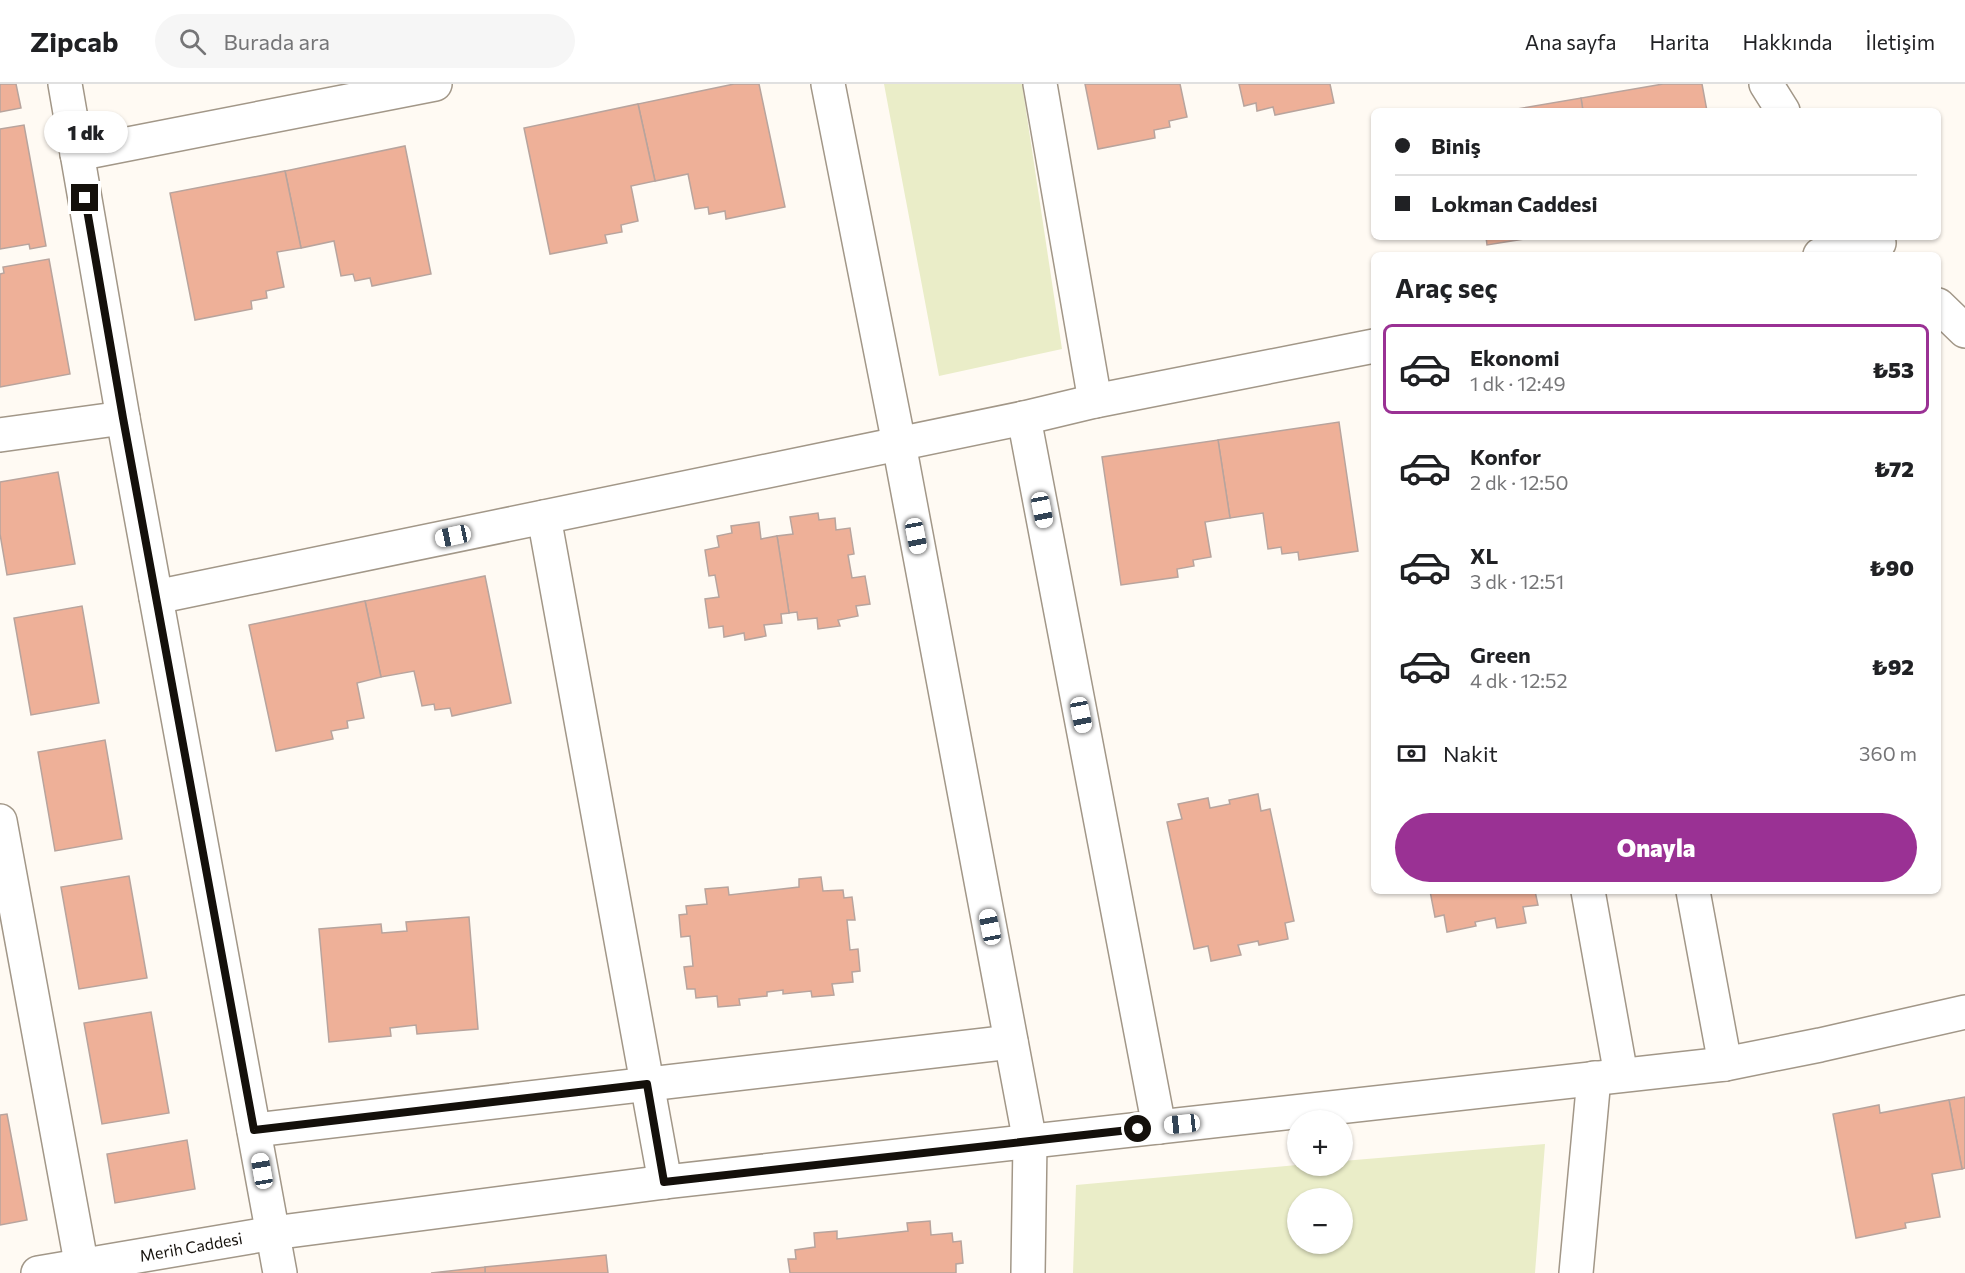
<!DOCTYPE html>
<html lang="tr">
<meta charset="utf-8">
<style>
body{margin:0;font-family:Commissioner,sans-serif;background:#f6f6f6;color:#202124;height:100vh;display:flex;flex-direction:column;font-size:22px;white-space:nowrap}
*{box-sizing:border-box;margin:0}
p{font-size:20px;color:#757577}
.icon{flex:none;width:33px;height:33px;fill:none;stroke:currentColor;stroke-width:2;stroke-linecap:round;stroke-linejoin:round}
.map{position:relative;flex:1;overflow:hidden}
.panel{position:absolute;left:1371px;top:168px;width:570px;height:642px;display:flex;flex-direction:column;background:#fff;border-radius:9px;box-shadow:0 2px 4px #0004}
.panel>*{flex:none}
.hud{position:absolute;left:1371px;top:24px;width:570px;height:132px;border-radius:9px;box-shadow:0 2px 4px #0004;display:grid;align-content:center;height:132px;padding:0 24px;background:#fff}
.buttons{position:absolute;left:1287px;top:1026px;display:grid;gap:12px}
.buttons a{display:grid;place-items:center;width:66px;height:66px;border-radius:50%;background:#fff;box-shadow:0 2px 4px #0004;font-size:30px}
.end{position:absolute;width:27px;height:27px;margin:-14px;border:8px solid #14100b;background:#fff;box-shadow:0 0 0 3px #fff}
.from{border-radius:50%}
.bubble{position:absolute;height:42px;border-radius:21px;background:#fff;box-shadow:0 2px 4px #0004;font-size:20px;font-weight:800;line-height:42px;text-align:center}
.car{position:absolute;width:18px;height:36px;margin:-18px -9px;border-radius:8px;box-shadow:0 0 4px 2px #0007;background:linear-gradient(#fff 24%,#345 0 40%,#fff 0 76%,#345 0 86%,#fff 0)}
.hud b{display:flex;align-items:center;gap:21px;height:57px;font-size:22px}
.hud b+b{border-top:2px solid #e0e0e0}
.hud i{width:15px;height:15px;background:#202124}
ul{padding:0;list-style:none}
li{display:flex;align-items:center;gap:18px;height:90px;margin:0 12px 9px;padding:0 12px;border:3px solid transparent;border-radius:9px}
li div{flex:1}
li b{display:block;font-size:22px}
li em{font-style:normal;font-weight:800}
li.active{border-color:#9a3194}
li>.icon{width:54px;height:54px;stroke-width:1.5}
h2{padding:0 24px;font-size:27px;line-height:72px}
.pay{display:flex;align-items:center;gap:15px;height:66px;padding:0 24px;font-size:22px}
.pay p{margin-inline-start:auto}
.cta{display:flex;gap:12px;margin-top:auto;padding:12px 24px}
.cta a{flex:1;height:69px;border-radius:36px;background:#9a3194;color:#fff;font-size:24px;font-weight:800;line-height:69px;text-align:center}
header{display:flex;align-items:center;gap:36px;box-sizing:border-box;height:84px;padding:0 30px;background:#fff;border-bottom:2px solid #e0e0e0}
header strong{font-size:28px}
nav{display:flex;gap:33px;margin-inline-start:auto;font-size:21px}
.search{width:420px;height:54px;background:#f6f6f6;display:flex;align-items:center;gap:15px;box-sizing:border-box;padding:0 21px;border-radius:33px;color:#757577;font-size:22px}
.map>svg:first-child{display:block}
</style>
<header>
<strong>Zipcab</strong>
<div class="search"><svg class="icon" aria-label="search" viewBox="0 0 24 24"><circle cx="10" cy="10" r="6"/><path d="M15 15l6 6"/></svg>Burada ara</div>
<nav><a>Ana sayfa</a><a>Harita</a><a>Hakkında</a><a>İletişim</a></nav>
</header>
<div class="map">
<svg width="1965" height="1189" viewBox="0 0 1965 1189">
<rect width="100%" height="100%" fill="#fffaf3"/>
<g fill="#eaedc8" fill-rule="evenodd">
<polygon points="884,0 1022,0 1062,265 939,292"/>
<path d="M1545,1060L1535,1189H1073L1076,1101L1297,1081L1342,1082L1343,1077ZM1298,1114H1342V1160H1298Z"/>
</g>
<g fill="#eeb098" stroke="#b8a49d" stroke-width="1.5">
<polygon points="0,0 16,0 21,24 0,28"/>
<polygon points="734,0 759,0 785,123 726,135 725,127 709,130 708,123 695,125 688,90 655,97 638,20"/>
<polygon points="1085,0 1180,0 1187,33 1169,37 1170,43 1154,46 1155,54 1098,65"/>
<polygon points="1239,0 1330,0 1334,19 1275,31 1273,23 1257,27 1256,19 1244,22"/>
<polygon points="1663,0 1702,0 1707,27 1583,27 1581,14"/>
<polygon points="1581,14 1583,27 1505,27"/>
<polygon points="638,20 655,97 631,102 638,137 621,141 622,148 605,151 607,159 550,170 524,44"/>
<polygon points="24,41 46,162 30,165 29,160 0,165 0,45"/>
<polygon points="405,62 431,190 372,202 370,194 355,197 353,190 341,192 334,157 301,164 285,87"/>
<polygon points="285,87 301,164 277,168 284,203 266,207 267,214 251,217 252,225 195,236 170,109"/>
<polygon points="1486,153 1536,153 1487,161"/>
<polygon points="49,175 70,290 0,303 0,190 4,189 3,183"/>
<polygon points="1339,338 1358,467 1299,476 1298,468 1282,470 1281,463 1268,465 1263,429 1230,434 1218,356"/>
<polygon points="1218,356 1230,434 1205,438 1211,473 1193,476 1194,482 1177,485 1178,493 1121,501 1102,373"/>
<polygon points="58,388 75,480 7,491 0,450 0,398"/>
<polygon points="818,429 819,436 835,434 836,446 850,444 854,470 848,471 852,494 865,492 870,520 856,522 858,532 838,536 840,542 818,545 817,534 798,536 797,528 789,529 777,452 793,450 790,433"/>
<polygon points="759,438 761,455 777,452 789,529 781,530 782,539 764,541 766,552 745,556 744,549 724,553 723,542 709,544 705,515 719,513 715,491 709,492 705,466 719,463 717,452 732,449 731,442"/>
<polygon points="485,492 511,619 452,632 450,624 435,626 434,620 422,622 414,587 381,593 365,517"/>
<polygon points="365,517 381,593 357,599 364,634 347,637 348,644 331,647 333,655 276,667 249,541"/>
<polygon points="82,522 99,619 31,631 14,534"/>
<polygon points="105,656 122,755 55,767 38,668"/>
<polygon points="1258,710 1261,727 1270,725 1294,837 1285,839 1288,855 1259,861 1258,857 1238,861 1241,871 1211,877 1208,862 1194,865 1167,738 1182,735 1178,720 1208,714 1210,724 1230,720 1229,716"/>
<polygon points="129,792 147,894 79,905 61,803"/>
<polygon points="821,793 823,807 843,806 844,814 852,813 855,836 847,836 850,866 858,865 860,887 852,888 853,898 832,900 834,911 812,913 811,907 783,910 783,906 767,908 767,912 739,915 740,921 718,923 717,912 696,914 695,905 687,905 684,883 693,882 690,852 681,853 679,831 687,830 686,822 707,820 705,805 728,803 729,811 799,803 799,795"/>
<polygon points="1430,807 1535,807 1538,821 1523,823 1526,839 1497,844 1495,834 1475,838 1476,842 1447,848 1444,831 1435,833"/>
<polygon points="469,833 478,945 417,950 416,941 390,944 391,952 329,958 319,845 381,840 382,849 407,847 406,838"/>
<polygon points="151,928 169,1029 102,1040 84,939"/>
<polygon points="1965,1013 1965,1084 1962,1085 1949,1016"/>
<polygon points="1949,1016 1962,1085 1932,1090 1940,1133 1905,1139 1906,1144 1856,1154 1833,1030 1879,1021 1880,1029"/>
<polygon points="7,1030 27,1136 0,1141 0,1031"/>
<polygon points="187,1056 195,1105 115,1119 107,1070"/>
<polygon points="930,1137 931,1151 952,1149 953,1158 961,1157 963,1179 956,1180 956,1189 790,1189 788,1175 796,1175 795,1166 815,1163 814,1149 837,1147 837,1155 908,1147 907,1139"/>
<polygon points="606,1171 608,1189 485,1189 485,1183"/>
<polygon points="485,1183 485,1189 431,1189"/>
</g>
<g fill="none" stroke-linecap="round" stroke-linejoin="round">
<g stroke="#a29788" stroke-width="36">
<g id="street">
<polyline points="65,0 123,334 280,1189"/>
<polyline points="828,0 899,360 1030,1058 1028,1189"/>
<polyline points="1040,0 1095,317"/>
<polyline points="1766,0 1783,27"/>
<polyline points="77,70 435,0"/>
<polyline points="1820,171 1879,159"/>
<polyline points="1938,221 1965,247"/>
<polyline points="1024,334 1159,1043"/>
<polyline points="0,351 123,334"/>
<polyline points="544,433 665,1098"/>
<polyline points="156,513 1024,334 1095,317 1374,262"/>
<polyline points="0,737 83,1189"/>
<polyline points="1588,807 1621,991"/>
<polyline points="1693,807 1725,980"/>
<polyline points="254,1046 1011,958"/>
<polyline points="273,1149 665,1098 1725,980 1820,961 1965,928"/>
<polyline points="1576,1189 1594,994"/>
</g>
</g>
<g stroke="#a29788" stroke-width="36">
<polyline id="secondary" points="38,1189 273,1149"/>
</g>
<use href="#street" stroke="#fff" stroke-width="33"/>
<use href="#secondary" stroke="#fff" stroke-width="33"/>
</g>
<g fill="none" stroke-linecap="round" stroke-linejoin="round">
<polyline stroke="#14100b" stroke-width="8" points="85,114 123,334 254,1046 647,1000 664,1098 1138,1045"/>
</g>
<g text-anchor="middle" stroke-width="4.5" stroke-linejoin="round" paint-order="stroke">
<g font-size="16" fill="#14100b" stroke="#fff">
<text transform="translate(191 1163) rotate(-10)" y="6">Merih Caddesi</text>
</g>
</g>
</svg>
<div class="buttons">
<a>+</a>
<a>−</a>
</div>
<i class="end from" style="left:1138px;top:1045px"></i>
<i class="end" style="left:85px;top:114px"></i>
<div class="bubble" style="left:44px;top:27px;width:84px">1 dk</div>
<i class="car" style="left:1042px;top:426px;rotate:169deg"></i>
<i class="car" style="left:453px;top:452px;rotate:258deg"></i>
<i class="car" style="left:916px;top:452px;rotate:169deg"></i>
<i class="car" style="left:1081px;top:631px;rotate:169deg"></i>
<i class="car" style="left:990px;top:843px;rotate:349deg"></i>
<i class="car" style="left:1182px;top:1040px;rotate:264deg"></i>
<i class="car" style="left:262px;top:1087px;rotate:350deg"></i>
<div class="hud">
<b><i class="from"></i>Biniş</b>
<b><i></i>Lokman Caddesi</b>
</div>
<section class="panel">
<h2>Araç seç</h2>
<ul>
<li class="active"><svg class="icon" aria-label="car" viewBox="0 0 24 24"><path d="M5 17H2v-5l4-1 3-4h7l3 4 3 1v5h-3M9 17h6M6 11h13"/><circle cx="7" cy="17" r="2"/><circle cx="17" cy="17" r="2"/></svg><div><b>Ekonomi</b><p>1 dk · 12:49</p></div><em>₺53</em></li>
<li><svg class="icon" aria-label="car" viewBox="0 0 24 24"><path d="M5 17H2v-5l4-1 3-4h7l3 4 3 1v5h-3M9 17h6M6 11h13"/><circle cx="7" cy="17" r="2"/><circle cx="17" cy="17" r="2"/></svg><div><b>Konfor</b><p>2 dk · 12:50</p></div><em>₺72</em></li>
<li><svg class="icon" aria-label="car" viewBox="0 0 24 24"><path d="M5 17H2v-5l4-1 3-4h7l3 4 3 1v5h-3M9 17h6M6 11h13"/><circle cx="7" cy="17" r="2"/><circle cx="17" cy="17" r="2"/></svg><div><b>XL</b><p>3 dk · 12:51</p></div><em>₺90</em></li>
<li><svg class="icon" aria-label="car" viewBox="0 0 24 24"><path d="M5 17H2v-5l4-1 3-4h7l3 4 3 1v5h-3M9 17h6M6 11h13"/><circle cx="7" cy="17" r="2"/><circle cx="17" cy="17" r="2"/></svg><div><b>Green</b><p>4 dk · 12:52</p></div><em>₺92</em></li>
</ul>
<div class="pay"><svg class="icon" aria-label="cash" viewBox="0 0 24 24"><path d="M3 7h18v10H3z"/><circle cx="12" cy="12" r="2"/></svg>Nakit<p>360 m</p></div>
<div class="cta"><a>Onayla</a></div>
</section>
</div>
